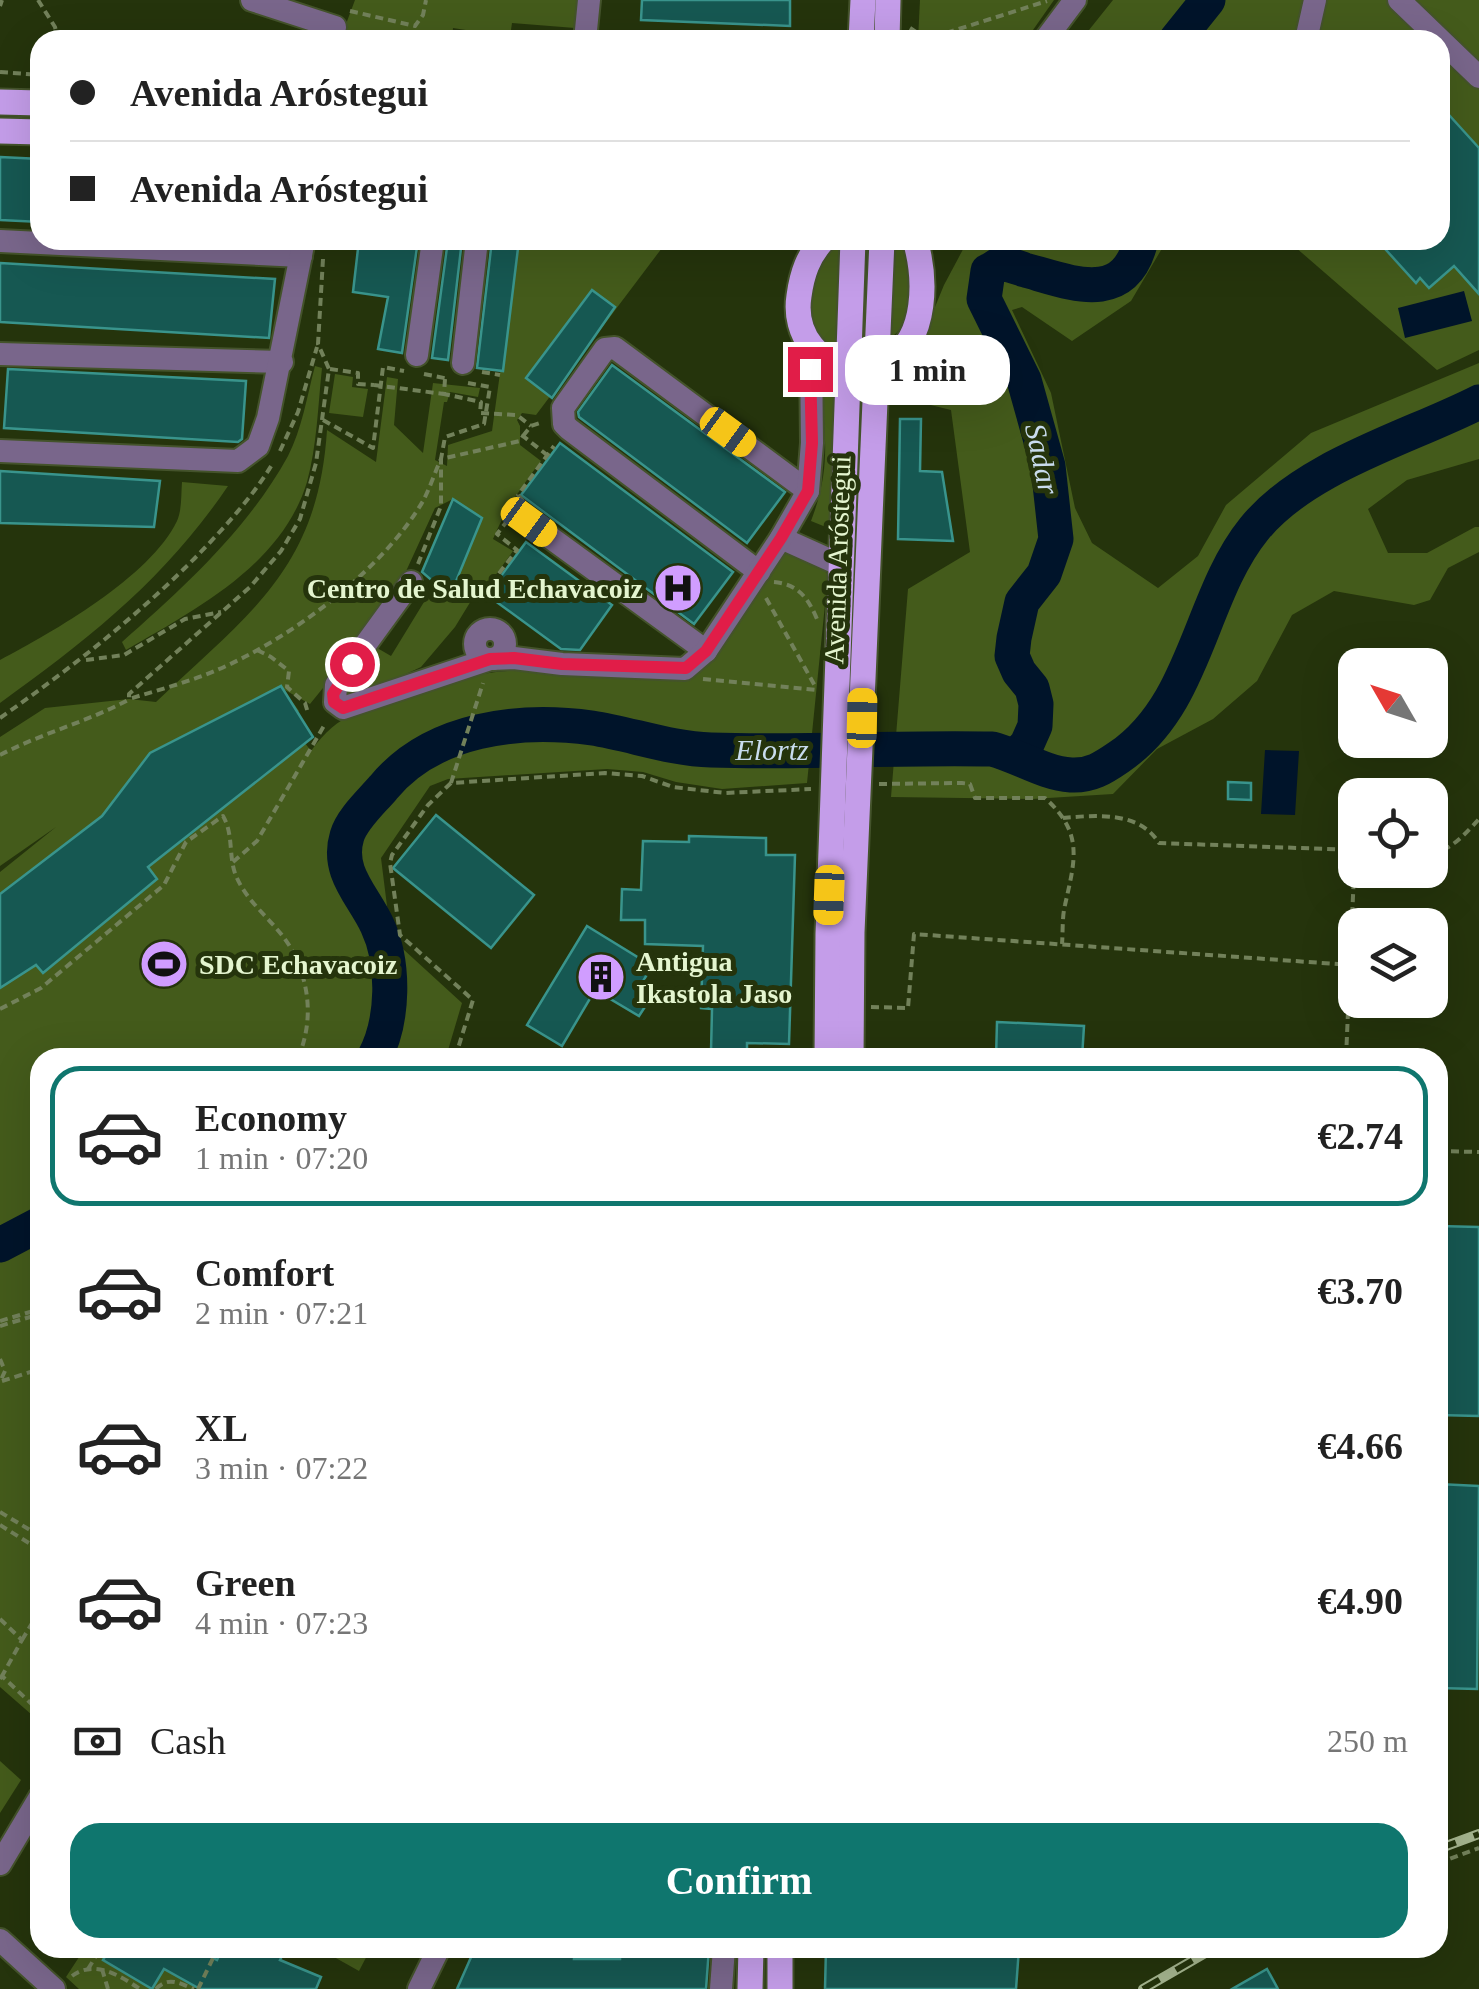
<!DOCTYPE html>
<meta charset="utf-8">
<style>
body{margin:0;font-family:Georgia,serif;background:#f6f6f6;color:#222;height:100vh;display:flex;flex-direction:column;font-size:38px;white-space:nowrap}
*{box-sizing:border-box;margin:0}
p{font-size:32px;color:#767676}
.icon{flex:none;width:55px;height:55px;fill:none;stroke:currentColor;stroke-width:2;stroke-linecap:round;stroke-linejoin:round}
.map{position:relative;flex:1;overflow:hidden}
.details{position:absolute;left:30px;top:1048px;width:1418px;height:910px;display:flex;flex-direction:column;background:#fff;border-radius:30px;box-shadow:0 10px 40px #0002}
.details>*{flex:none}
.guide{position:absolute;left:30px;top:30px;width:1420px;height:220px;border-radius:30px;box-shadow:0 10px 40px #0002;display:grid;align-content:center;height:220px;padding:0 40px;background:#fff}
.needle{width:65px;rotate:309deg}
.controls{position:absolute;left:1338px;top:648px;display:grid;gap:20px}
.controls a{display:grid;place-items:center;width:110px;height:110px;border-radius:20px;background:#fff;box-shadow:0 10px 40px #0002;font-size:50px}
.end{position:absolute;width:45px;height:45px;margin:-22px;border:12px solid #e11d48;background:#fff;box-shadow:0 0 0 5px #fff}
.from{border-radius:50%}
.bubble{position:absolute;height:70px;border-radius:30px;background:#fff;box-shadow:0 10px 40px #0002;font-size:32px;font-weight:600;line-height:70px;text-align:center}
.car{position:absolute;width:30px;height:60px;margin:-30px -15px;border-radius:12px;box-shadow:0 0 8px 2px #0007;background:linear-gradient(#f5c518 24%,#345 0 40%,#f5c518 0 76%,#345 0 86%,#f5c518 0)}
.guide b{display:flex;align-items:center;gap:35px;height:95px;font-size:38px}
.guide b+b{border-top:2px solid #e0e0e0}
.guide i{width:25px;height:25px;background:#222}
ul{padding:18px 0 0;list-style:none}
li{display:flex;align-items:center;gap:30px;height:140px;margin:0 20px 15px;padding:0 20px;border:5px solid transparent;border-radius:30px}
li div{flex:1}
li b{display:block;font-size:38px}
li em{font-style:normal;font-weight:600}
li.current{border-color:#0f766e}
li>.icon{width:90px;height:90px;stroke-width:1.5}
.pay{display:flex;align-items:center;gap:25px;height:110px;padding:0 40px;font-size:38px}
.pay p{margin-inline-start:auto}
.action{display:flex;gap:20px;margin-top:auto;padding:20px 40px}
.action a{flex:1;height:115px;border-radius:30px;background:#0f766e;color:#fff;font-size:40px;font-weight:600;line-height:115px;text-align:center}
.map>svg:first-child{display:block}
</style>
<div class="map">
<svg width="1479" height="1989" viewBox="0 0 1479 1989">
<rect width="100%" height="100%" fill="#25340c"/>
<g fill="#445b1b">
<polygon points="355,0 578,0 575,28 512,23 510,37 453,28 452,40 340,40"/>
<polygon points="920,0 1054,0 1026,40 918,40"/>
<polygon points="1113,0 1479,0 1479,350 1437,370 1287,240 1440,240 1440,40 1081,40"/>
<path d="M559,240H668L536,415L522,413L517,420L520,426V445L541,461C522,486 505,510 493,539L513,551L489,584L477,591L455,627L421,667L357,697L346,698L342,687L372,645L391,656L435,584L450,595L482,518L453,499L435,508L391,604L310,704L283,689L299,711L292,716L299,717L313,737L305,743L311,751C339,712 364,709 408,696C432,688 457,678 482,674C548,664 618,673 683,680L695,669L777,559L787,553L819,563L828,575L807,783L722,789L676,782L643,772L607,769L448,779L430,786L381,858L391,938L462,1003L446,1057L40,1058V1722L0,1687V872L56,827L0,866V737L45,708L129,699L156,702C249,613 318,570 327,430L376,462L387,377L398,379L394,425L423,453L433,383L480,388L478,397L450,392L447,402H444L435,460L447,466L448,445L492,431L517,250Z"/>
<path d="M844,240L836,352L819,343C815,331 807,315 807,303C807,277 825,254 844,240Z"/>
<path d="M892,240H902L908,247C909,278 920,319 890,338Z"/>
<polygon points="968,240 991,240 1002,247 1047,250 1106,246 1110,240 1167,240 1131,301 1072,341 1022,307 1012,310 1051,393 1075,508 1092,543 1158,588 1198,556 1226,505 1311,433 1479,363 1479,459 1407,480 1368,509 1388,553 1427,553 1475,527 1479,527 1479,552 1448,568 1430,600 1414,605 1334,591 1292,615 1257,681 1213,719 1157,749 1113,794 1032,799 891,797 908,589 970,552 951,410 898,397 944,285"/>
<path d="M315,366L322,368C318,405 317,446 307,482C282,565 196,609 126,650L122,642C183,588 248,529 288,456C302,429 307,396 315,366Z"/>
<polygon points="335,374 353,377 352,387 368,389 363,417 329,413"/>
<path d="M830,379L837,391L843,534L811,521C832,466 824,438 822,382Z"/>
<path d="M182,482L228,486C165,579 90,638 0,703V660C53,632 150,577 177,521C182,510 181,494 182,482Z"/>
<polygon points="0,1761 21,1780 0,1813"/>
<polygon points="85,1948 110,1948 103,1961 152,1988 164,1969 195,1986 194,1989 79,1989 66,1977"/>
<polygon points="318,1948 371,1948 359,1971"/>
</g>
<g fill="#00142a">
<polygon points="1464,291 1472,321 1405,338 1398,308"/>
<polygon points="1265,750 1299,751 1295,815 1261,814"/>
</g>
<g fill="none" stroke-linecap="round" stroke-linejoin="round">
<g stroke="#00142a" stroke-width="35">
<polyline points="1176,40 1208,0"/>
<path d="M1017,755L1027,744L1035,726L1036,704L1032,688L1019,672L1012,656L1014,638L1022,602L1044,574L1056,539L1048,466L1024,380L984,299L988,271C993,269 997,265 1002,264C1009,264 1019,268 1025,270C1072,283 1125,306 1141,240"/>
<path d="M374,1058C394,1021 395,963 377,925C363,895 336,872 347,836C352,819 371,802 383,788C432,728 519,718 592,728C631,734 671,749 711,750C805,753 898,747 992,749C1019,756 1043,773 1071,775C1091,776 1103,768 1119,757C1197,704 1199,597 1254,529C1305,466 1408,438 1479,402"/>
<polyline points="0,1245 40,1224"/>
</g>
</g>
<g fill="#165852" stroke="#39948c" stroke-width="2.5">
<polygon points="642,0 790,0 790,26 641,20"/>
<polygon points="1440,105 1479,148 1479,294 1454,266 1429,288 1420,278 1416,283 1377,240 1440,240"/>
<polygon points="0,157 40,159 40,222 0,220"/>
<polygon points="359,240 418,240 402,353 378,349 388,297 353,292"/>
<polygon points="448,240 462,240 448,360 432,358"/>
<polygon points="492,240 519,240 503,371 477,368"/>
<polygon points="0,263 275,279 269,338 0,322"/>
<polygon points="592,290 615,307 552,398 526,378"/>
<polygon points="612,365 785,492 747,543 579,417 578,412"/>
<polygon points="8,369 246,381 242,439 238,442 4,428"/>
<polygon points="900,419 921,419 920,471 942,472 953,541 898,539"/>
<polygon points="560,443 733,572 694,624 521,495"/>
<polygon points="0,471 160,481 154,527 0,523"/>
<polygon points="453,499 482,518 450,596 422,572"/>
<polygon points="526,542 612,605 580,650 561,649 487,595"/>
<polygon points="281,686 313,737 148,867 157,879 43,973 36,965 0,988 0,894 102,816 150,753"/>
<polygon points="1228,782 1251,783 1251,800 1228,799"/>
<polygon points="436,815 534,895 491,948 393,868"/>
<polygon points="689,836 766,838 766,855 795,855 789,1044 747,1043 747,1053 711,1052 712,1009 701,1008 703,946 645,944 645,920 621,920 622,889 641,890 643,841 689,842"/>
<polygon points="587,926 652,966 639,988 652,996 639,1016 595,990 562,1046 527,1025"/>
<polygon points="997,1022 1084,1026 1082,1058 996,1058"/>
<polygon points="1438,1226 1479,1227 1479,1416 1438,1415"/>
<polygon points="1438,1484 1479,1486 1477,1689 1438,1688"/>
<polygon points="110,1948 195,1948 217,1960 223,1948 286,1948 280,1960 321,1977 316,1989 200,1989 164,1969 152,1989 103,1960"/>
<polygon points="525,1948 575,1948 574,1959 620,1959 620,1948 709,1948 706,1989 457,1989 472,1955 524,1955"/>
<polygon points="826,1948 1019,1948 1016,1989 825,1989"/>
<polygon points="1267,1969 1278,1989 1232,1989"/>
</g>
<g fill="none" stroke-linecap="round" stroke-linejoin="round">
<g stroke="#44532b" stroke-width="26">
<g id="minor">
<polyline points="252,0 335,27"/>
<polyline points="1399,0 1479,77"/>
<polyline points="585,40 589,0"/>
<polyline points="1045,40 1075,0"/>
<polyline points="1306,40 1315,0"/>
<polyline points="0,241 301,256"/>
<polyline points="0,354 282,362"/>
<polyline points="417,355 433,240"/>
<polyline points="463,363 477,240"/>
<polyline points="0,451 238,461 258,446 268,418 304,240"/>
<polyline points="529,522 706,651"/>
<polyline points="781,538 841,565"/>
<polyline points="759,572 569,429 564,424 563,408 605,349 615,348 808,491"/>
<polyline points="411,582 336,685 335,702 343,708 490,659 514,658 562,664 685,669 706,651 781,538 808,491 812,443 811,349"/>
<circle cx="490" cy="644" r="15"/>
<polyline points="0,1864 40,1797"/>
<polyline points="0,1940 54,1989"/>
<polyline points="419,1989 439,1948"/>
<polyline points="721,1989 724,1948"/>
</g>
</g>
<g stroke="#44532b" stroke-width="29">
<g id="major">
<polyline points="861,40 863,0"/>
<polyline points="887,40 888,0"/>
<polyline points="0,102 40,103"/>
<polyline points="0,131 40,132"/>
<path d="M823,240C808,256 802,274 799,296C793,334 819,369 859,367C869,366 880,366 889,361C928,338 926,277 915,240"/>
<polyline points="827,1058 828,934 853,240"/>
<polyline points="851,1058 852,932 882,240"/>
<polyline points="750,1989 751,1948"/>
<polyline points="780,1989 780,1948"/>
</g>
</g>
<g stroke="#72815a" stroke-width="4" stroke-dasharray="8 5" stroke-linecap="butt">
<polyline points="38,0 55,27 58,40"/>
<polyline points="0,6 2,0"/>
<polyline points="350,11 415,26 423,15 426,0"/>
<polyline points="910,28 922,36 943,34 1047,1"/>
<polyline points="0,72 40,75"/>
<path d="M323,259L318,344L329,369L316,463L300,519L281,551L250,587L129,694V699C158,690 189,682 217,670C290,639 383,570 423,501C430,488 435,472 441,459V506L418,564"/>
<polyline points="330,369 358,373 358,384 374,385"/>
<polyline points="482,372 500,375"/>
<polyline points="424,374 449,379"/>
<polyline points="445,379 444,394 481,402 480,413 517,415 531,426"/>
<polyline points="468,383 490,387 484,424 445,437 441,459 520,441 523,436 547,455"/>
<polyline points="323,420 373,448 383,367 404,371"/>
<polyline points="523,436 531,426 543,422"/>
<polyline points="280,451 298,412 317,347"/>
<polyline points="523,501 518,495 554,446"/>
<path d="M774,582C798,584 808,598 817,619"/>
<polyline points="483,594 517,550 497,534 508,520"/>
<polyline points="766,598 815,686"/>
<polyline points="257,650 271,657 289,671 287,687 305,703 308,713"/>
<polyline points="86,660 124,655 185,619 221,612"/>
<polyline points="703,679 817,690"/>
<path d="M0,718C70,669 135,618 195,558C223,529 252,498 273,463"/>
<path d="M0,755C42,733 87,722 128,700"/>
<polyline points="451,783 483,683"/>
<path d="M879,784L962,783L970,784L975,798H1045C1084,833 1075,860 1065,905C1062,917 1063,932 1062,944"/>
<path d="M1063,818C1096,815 1139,811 1159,843L1355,850"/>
<path d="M1430,853C1449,853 1467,832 1479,819"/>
<polyline points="233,862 257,841 325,724"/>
<polyline points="871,1007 908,1008 914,934 1351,965"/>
<path d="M0,1009L41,988L164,885L186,842L223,816C234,835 228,856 236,876C248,904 273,920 289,945C310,981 314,1020 298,1058"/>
<polyline points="455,1058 473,1000 400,935 390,863 392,855 428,805 451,783 605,773 642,776 673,787 725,793 811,789"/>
<polyline points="1346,1058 1355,850"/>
<polyline points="1438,1151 1479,1152"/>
<polyline points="0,1321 40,1309"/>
<polyline points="0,1326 40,1314"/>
<polyline points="0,1359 5,1371 0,1382"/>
<polyline points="2,1381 40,1369"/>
<polyline points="0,1512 40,1536"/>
<polyline points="0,1525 40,1550"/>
<polyline points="0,1619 22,1640 2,1676"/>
<polyline points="22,1640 40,1610"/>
<polyline points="0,1679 2,1676 40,1712"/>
<polyline points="1438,1863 1479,1848"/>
<polyline points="88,1969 101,1948"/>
<polyline points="102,1969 108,1989"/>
<path d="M72,1976C95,1959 120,1976 140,1989"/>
<path d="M156,1989C168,1976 179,1983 194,1989"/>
<polyline points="198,1989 215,1954 209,1948"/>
</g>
<use href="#minor" stroke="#79668b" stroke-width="22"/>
<use href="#major" stroke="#c49de9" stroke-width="25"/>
<g stroke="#a4b48e" stroke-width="10">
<g id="rail">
<polyline points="1438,1849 1479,1834"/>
<polyline points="1143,1989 1214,1948"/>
</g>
</g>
<use href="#rail" stroke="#25340c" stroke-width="6" stroke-dasharray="19" stroke-linecap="butt"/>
<polyline stroke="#72815a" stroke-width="4" stroke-dasharray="8 5" stroke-linecap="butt" points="374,385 444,394"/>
</g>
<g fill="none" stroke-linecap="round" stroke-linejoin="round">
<polyline stroke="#e11d48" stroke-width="12" points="352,664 333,694 334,702 343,708 490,659 514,658 562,664 686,668 706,651 781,538 808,491 812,443 810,369"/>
</g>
<defs>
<g id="hospital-disc" transform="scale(2.5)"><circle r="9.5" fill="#d09dff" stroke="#25340c"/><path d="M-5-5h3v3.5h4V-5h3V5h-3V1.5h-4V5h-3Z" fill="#111"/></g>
<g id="stadium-disc" transform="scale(2.5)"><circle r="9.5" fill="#d09dff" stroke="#25340c"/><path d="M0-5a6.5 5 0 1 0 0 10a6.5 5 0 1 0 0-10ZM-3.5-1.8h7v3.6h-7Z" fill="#111"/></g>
<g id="building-disc" transform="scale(2.5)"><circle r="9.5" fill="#d09dff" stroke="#25340c"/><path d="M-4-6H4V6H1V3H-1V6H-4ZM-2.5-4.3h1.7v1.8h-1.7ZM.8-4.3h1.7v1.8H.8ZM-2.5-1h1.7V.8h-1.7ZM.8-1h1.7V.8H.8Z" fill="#111"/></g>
</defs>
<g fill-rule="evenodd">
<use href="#hospital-disc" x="678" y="588"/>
<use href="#stadium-disc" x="164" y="964"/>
<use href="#building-disc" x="601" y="977"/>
</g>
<g text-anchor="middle" stroke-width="10" stroke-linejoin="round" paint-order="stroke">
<g font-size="28" fill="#e4f5cf" stroke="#25340c">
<text transform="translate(837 560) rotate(-88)" y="10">Avenida Aróstegui</text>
</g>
<g font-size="28" font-weight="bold" fill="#e4f5cf" stroke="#25340c" text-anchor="start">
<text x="643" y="598" text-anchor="end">Centro de Salud Echavacoiz</text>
<text x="636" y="971">Antigua<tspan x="636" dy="32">Ikastola Jaso</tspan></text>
<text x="199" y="974">SDC Echavacoiz</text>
</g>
<g font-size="30" font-style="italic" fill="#c9dcee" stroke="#25340c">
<text transform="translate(1042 459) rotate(78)" y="10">Sadar</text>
<text x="772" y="760">Elortz</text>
</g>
</g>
</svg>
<div class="controls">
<a><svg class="needle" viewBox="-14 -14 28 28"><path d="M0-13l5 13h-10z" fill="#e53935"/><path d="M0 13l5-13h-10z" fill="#767676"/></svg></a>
<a><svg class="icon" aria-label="locate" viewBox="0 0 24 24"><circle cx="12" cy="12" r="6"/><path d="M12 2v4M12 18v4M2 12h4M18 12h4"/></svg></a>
<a><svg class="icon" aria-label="layers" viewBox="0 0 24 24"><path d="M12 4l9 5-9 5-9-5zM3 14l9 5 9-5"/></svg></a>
</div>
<i class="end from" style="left:352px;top:664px"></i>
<i class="end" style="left:810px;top:369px"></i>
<div class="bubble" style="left:845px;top:335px;width:165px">1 min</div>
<i class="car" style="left:728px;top:432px;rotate:126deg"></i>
<i class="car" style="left:529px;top:522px;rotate:126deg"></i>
<i class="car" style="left:862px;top:718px;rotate:1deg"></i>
<i class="car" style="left:829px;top:895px;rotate:182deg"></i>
<div class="guide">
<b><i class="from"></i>Avenida Aróstegui</b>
<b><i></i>Avenida Aróstegui</b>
</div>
<section class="details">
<ul>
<li class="current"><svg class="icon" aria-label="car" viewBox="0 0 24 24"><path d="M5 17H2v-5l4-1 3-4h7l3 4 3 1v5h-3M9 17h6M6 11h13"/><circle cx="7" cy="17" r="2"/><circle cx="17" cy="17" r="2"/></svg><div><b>Economy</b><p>1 min · 07:20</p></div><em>€2.74</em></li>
<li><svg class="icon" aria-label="car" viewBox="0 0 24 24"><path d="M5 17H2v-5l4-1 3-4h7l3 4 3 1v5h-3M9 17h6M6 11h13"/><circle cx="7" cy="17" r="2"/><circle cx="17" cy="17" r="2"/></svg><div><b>Comfort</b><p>2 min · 07:21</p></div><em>€3.70</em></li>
<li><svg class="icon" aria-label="car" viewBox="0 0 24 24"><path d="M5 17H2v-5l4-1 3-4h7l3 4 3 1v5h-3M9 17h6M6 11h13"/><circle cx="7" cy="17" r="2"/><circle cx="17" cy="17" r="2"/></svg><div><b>XL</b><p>3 min · 07:22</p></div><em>€4.66</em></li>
<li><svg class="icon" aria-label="car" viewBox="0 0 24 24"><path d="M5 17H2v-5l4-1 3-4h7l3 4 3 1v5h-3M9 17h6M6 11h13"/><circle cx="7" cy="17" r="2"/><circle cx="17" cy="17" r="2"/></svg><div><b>Green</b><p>4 min · 07:23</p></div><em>€4.90</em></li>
</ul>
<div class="pay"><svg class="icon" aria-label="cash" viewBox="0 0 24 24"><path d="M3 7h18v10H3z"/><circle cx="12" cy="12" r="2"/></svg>Cash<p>250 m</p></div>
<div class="action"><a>Confirm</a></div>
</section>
</div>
